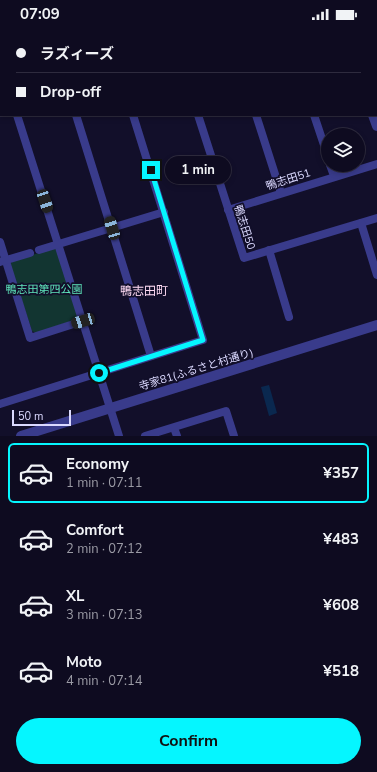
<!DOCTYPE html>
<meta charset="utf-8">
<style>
body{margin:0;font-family:"Nunito Sans","Noto Sans JP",sans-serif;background:#171429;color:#f1f3f6;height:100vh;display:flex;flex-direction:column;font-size:15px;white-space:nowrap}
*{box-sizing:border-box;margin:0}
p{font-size:13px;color:#9b9ba5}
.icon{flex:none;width:22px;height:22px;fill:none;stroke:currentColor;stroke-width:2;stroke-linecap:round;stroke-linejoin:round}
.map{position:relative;height:408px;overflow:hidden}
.sheet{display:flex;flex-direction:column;background:#0e0b20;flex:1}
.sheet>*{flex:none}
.guide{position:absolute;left:0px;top:0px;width:377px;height:88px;box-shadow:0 2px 6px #0003,0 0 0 1px #2e2b3e;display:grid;align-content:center;height:88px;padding:0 16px;background:#0e0b20}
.tools{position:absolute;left:321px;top:100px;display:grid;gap:8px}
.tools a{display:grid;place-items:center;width:44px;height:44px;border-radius:50%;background:#0e0b20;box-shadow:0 2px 6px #0003,0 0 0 1px #2e2b3e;font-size:20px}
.scale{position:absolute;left:12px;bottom:10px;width:59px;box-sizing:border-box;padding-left:4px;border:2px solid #dbd9ff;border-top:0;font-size:11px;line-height:14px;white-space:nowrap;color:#dbd9ff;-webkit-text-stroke:3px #120f2a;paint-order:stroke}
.end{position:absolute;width:18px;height:18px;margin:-9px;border:5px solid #05f6ff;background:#111;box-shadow:0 0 0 2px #111}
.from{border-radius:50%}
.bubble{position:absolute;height:28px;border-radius:14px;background:#0e0b20;box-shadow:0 2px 6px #0003,0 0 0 1px #2e2b3e;font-size:13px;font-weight:700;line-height:28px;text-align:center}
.car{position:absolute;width:12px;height:24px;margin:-12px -6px;border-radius:5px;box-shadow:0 0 3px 1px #0007;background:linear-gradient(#222 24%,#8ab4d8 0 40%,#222 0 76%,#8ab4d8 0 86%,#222 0)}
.guide b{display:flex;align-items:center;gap:14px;height:38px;font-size:15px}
.guide b+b{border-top:1px solid #2e2b3e}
.guide i{width:10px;height:10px;background:#f1f3f6}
ul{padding:7px 0 0;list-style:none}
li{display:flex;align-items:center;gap:12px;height:60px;margin:0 8px 6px;padding:0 8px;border:2px solid transparent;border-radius:6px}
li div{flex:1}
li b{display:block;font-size:15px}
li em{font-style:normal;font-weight:700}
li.on{border-color:#05f6ff}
li>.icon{width:36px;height:36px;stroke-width:1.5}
.cta{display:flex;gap:8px;margin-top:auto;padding:8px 16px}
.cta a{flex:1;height:46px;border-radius:24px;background:#05f6ff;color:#111;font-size:16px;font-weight:700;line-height:46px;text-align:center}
.status{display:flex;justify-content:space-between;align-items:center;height:28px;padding:0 20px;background:#0e0b20;direction:ltr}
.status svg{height:11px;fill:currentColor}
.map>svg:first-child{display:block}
</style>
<div class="status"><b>07:09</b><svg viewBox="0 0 49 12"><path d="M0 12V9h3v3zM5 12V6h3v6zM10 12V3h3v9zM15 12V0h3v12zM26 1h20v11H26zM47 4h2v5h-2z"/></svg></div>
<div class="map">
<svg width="377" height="408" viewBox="0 0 377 408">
<rect width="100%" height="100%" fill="#120f2a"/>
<polygon fill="#123531" points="54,220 57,222 77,285 77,291 36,305 32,303 10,236 13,233"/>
<polygon fill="#0a284f" points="269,357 277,385 269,388 261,359"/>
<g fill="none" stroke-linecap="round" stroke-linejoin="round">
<polyline stroke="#393b8b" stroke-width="6" points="376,66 377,69"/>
<g stroke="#393b8b" stroke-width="8">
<polyline points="171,0 171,1"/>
<polyline points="287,0 287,1"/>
<polyline points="231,1 234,0"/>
<polyline points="0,76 1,76"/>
<polyline points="17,87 119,408"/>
<polyline points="76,87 151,328"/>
<polyline points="198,87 244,230 377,190"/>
<polyline points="256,87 281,165"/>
<polyline points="314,87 328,129"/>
<polyline points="330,137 334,148"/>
<polyline points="228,182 377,136"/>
<polyline points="361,195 377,247"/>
<polyline points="0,214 30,310 83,293"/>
<polyline points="39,222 164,184"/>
<polyline points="269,222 289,289"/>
<polyline points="0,234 30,225"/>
<polyline points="0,376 203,312 133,87"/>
<polyline points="174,400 177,408"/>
<polyline points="145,408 226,383 234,408"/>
</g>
<g stroke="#393b8b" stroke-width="10">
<polyline points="346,0 347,1"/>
<polyline points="61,1 64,0"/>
<polyline points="0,20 1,20"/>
<polyline points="373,87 377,98"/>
<polyline points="21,408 377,297"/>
</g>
</g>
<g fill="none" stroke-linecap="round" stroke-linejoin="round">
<polyline stroke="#05f6ff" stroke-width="5" points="99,345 203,312 151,142"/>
</g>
<g text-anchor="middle" stroke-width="3.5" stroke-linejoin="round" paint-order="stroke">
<g font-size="11" fill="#dbd9ff" stroke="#120f2a">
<text transform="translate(288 151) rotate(-18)" y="4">鴨志田51</text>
<text transform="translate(245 199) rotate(72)" y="4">鴨志田50</text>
<text transform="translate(196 341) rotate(-17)" y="4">寺家81(ふるさと村通り)</text>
</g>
<g font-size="11" fill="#5ee5bb" stroke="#120f2a">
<text x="44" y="265">鴨志田第四公園</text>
</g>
<g font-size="12" fill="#ffdbf4" stroke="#120f2a">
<text x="144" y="267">鴨志田町</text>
</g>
</g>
</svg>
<div class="tools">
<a><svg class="icon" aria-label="layers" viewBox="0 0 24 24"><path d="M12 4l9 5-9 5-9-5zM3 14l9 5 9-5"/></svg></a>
</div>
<div class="scale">50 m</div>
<i class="end from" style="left:99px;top:345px"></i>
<i class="end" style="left:151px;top:142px"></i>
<div class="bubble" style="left:165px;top:128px;width:66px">1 min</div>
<i class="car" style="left:45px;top:173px;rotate:162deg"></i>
<i class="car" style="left:112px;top:200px;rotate:343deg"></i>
<i class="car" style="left:83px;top:293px;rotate:253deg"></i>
<div class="guide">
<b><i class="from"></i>ラズィーズ</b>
<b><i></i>Drop-off</b>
</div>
</div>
<section class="sheet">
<ul>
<li class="on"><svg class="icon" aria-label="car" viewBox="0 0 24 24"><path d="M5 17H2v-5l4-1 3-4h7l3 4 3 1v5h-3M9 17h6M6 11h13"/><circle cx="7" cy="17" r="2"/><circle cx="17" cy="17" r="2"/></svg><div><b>Economy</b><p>1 min · 07:11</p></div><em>¥357</em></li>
<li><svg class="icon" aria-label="car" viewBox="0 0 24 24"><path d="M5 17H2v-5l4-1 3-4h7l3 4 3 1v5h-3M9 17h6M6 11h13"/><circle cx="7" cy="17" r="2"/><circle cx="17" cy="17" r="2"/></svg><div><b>Comfort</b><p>2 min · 07:12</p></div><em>¥483</em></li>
<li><svg class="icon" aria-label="car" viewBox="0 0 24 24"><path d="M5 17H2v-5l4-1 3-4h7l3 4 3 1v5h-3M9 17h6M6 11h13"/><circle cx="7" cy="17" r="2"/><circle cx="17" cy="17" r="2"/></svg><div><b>XL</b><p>3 min · 07:13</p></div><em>¥608</em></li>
<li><svg class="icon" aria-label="car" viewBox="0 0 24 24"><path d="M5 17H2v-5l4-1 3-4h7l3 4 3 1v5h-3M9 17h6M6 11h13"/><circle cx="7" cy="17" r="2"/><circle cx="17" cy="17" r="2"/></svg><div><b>Moto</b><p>4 min · 07:14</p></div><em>¥518</em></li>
</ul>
<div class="cta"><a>Confirm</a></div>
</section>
